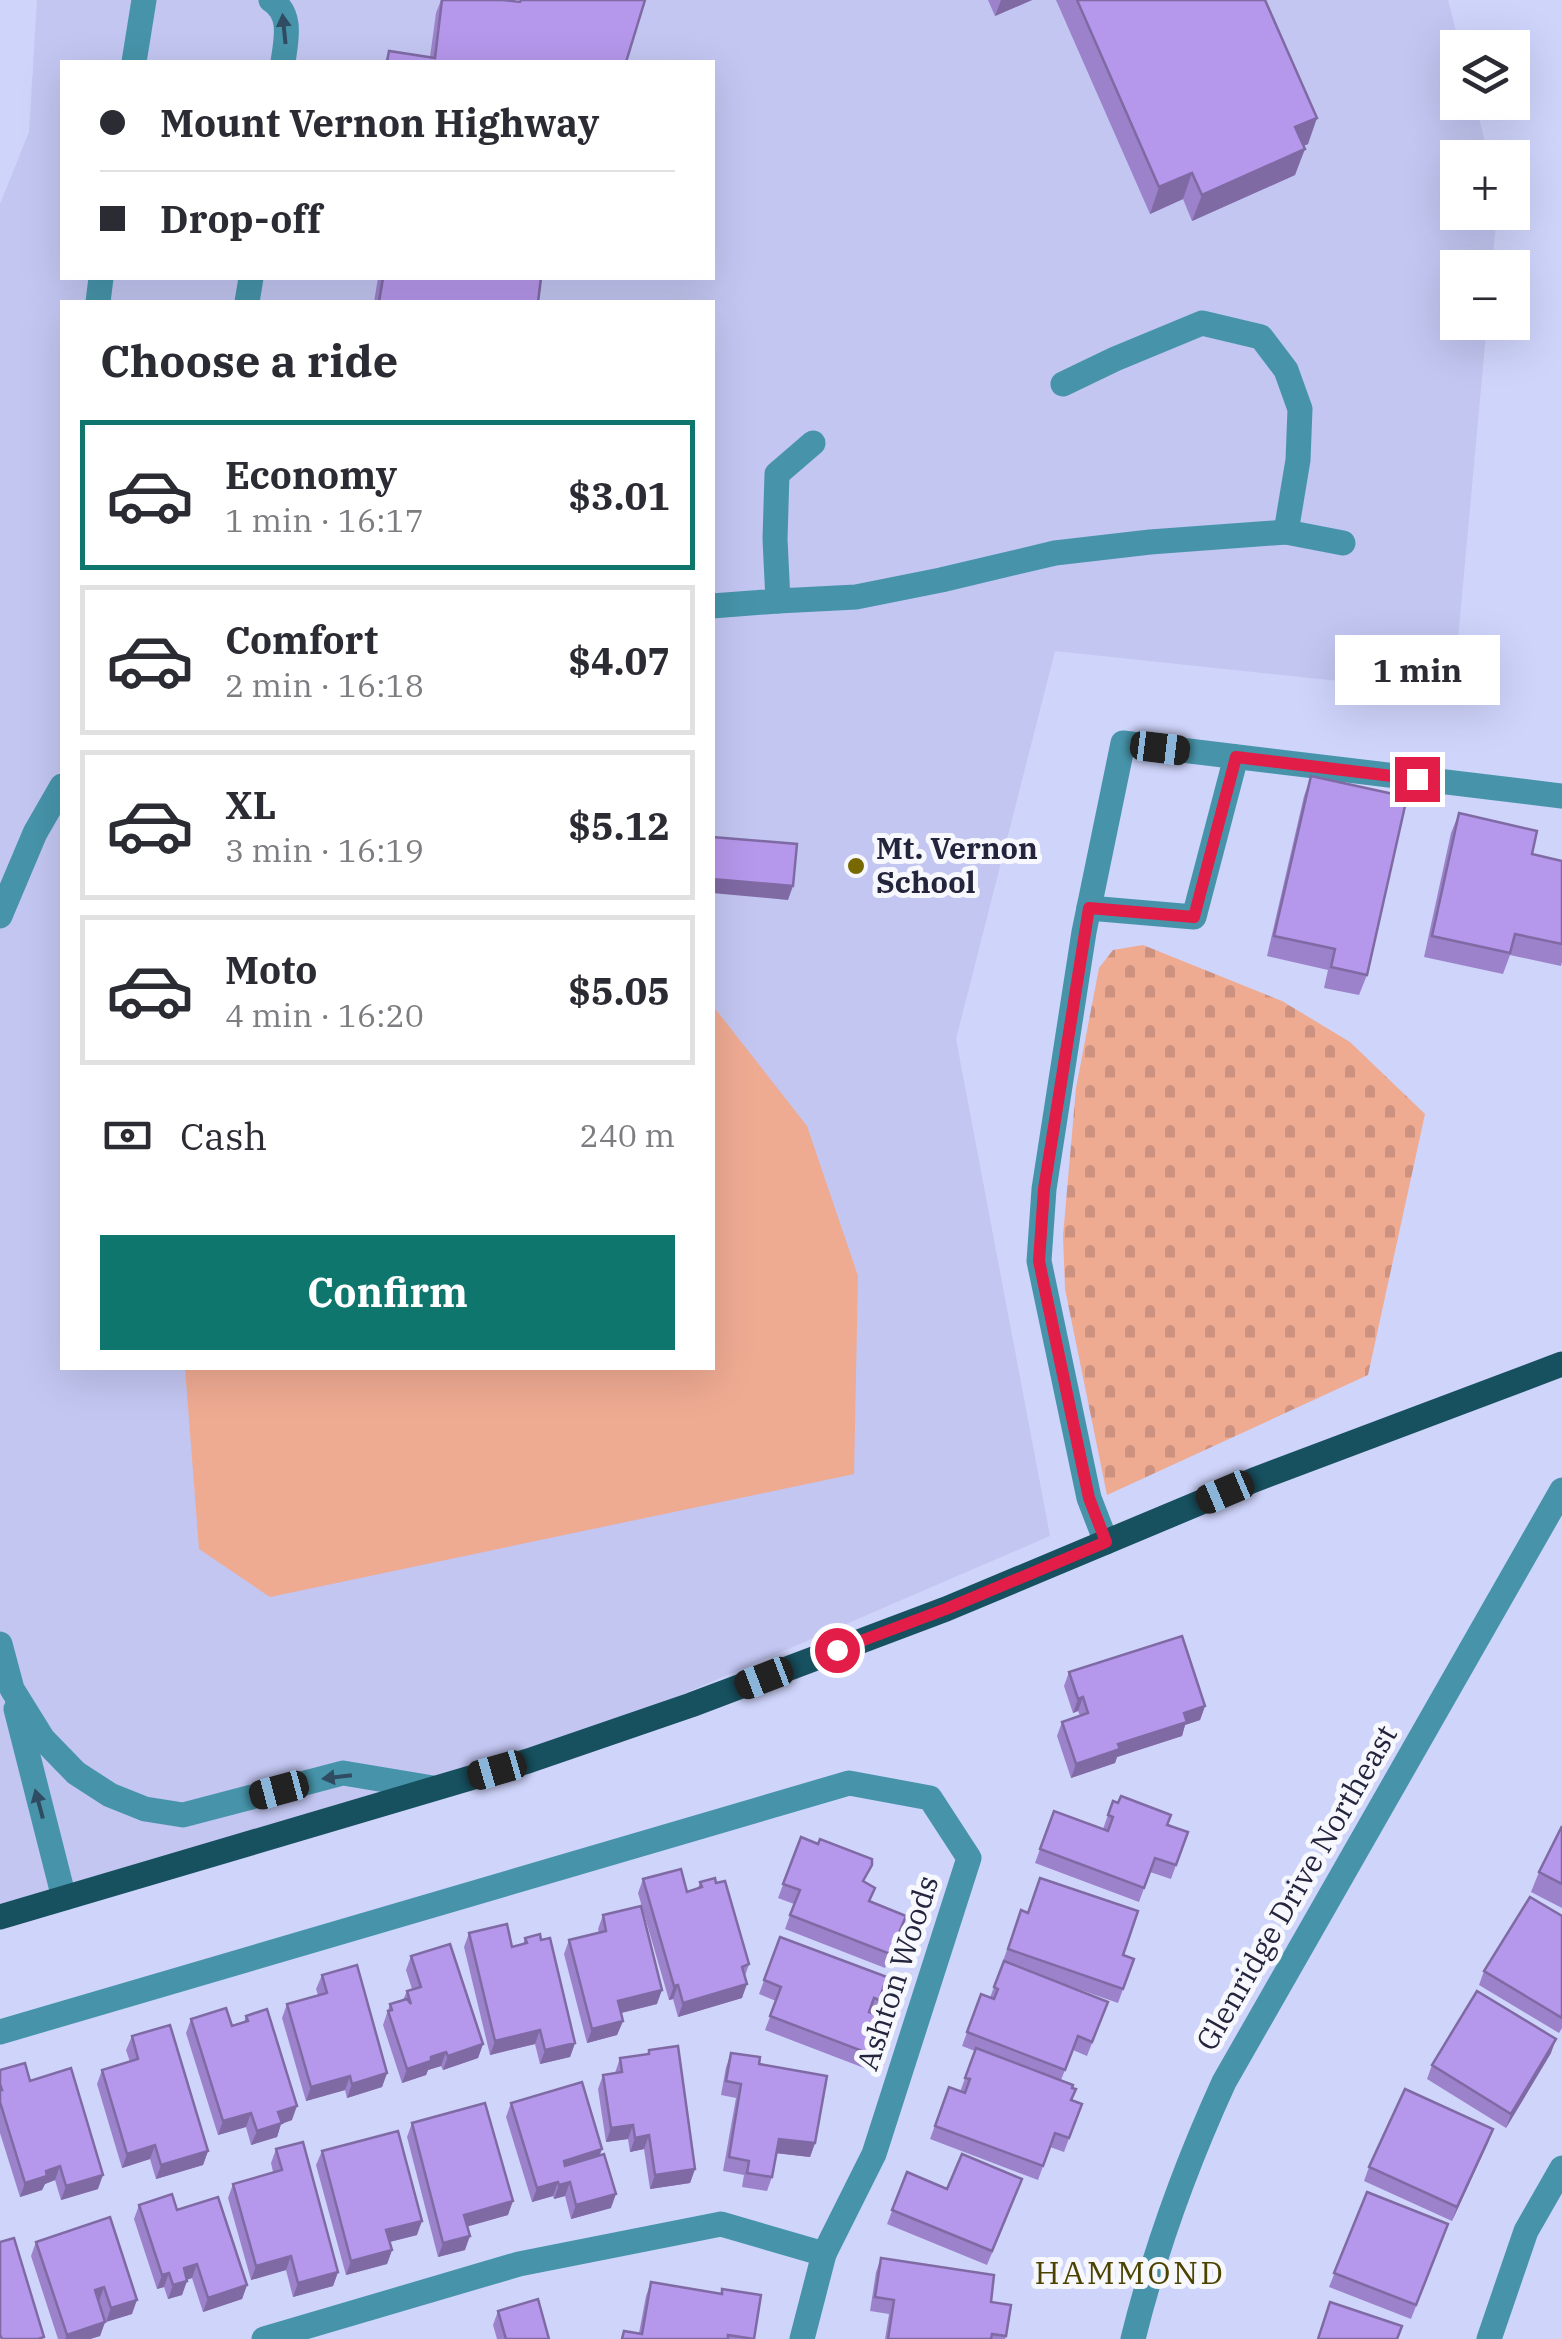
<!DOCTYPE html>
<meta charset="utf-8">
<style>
body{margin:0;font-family:"IBM Plex Serif",serif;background:#f2f2f3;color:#2b2b33;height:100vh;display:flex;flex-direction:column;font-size:38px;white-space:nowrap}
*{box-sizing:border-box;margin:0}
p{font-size:32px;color:#7c7c81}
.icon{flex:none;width:55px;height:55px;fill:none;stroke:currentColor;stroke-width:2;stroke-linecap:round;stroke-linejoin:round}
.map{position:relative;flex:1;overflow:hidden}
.panel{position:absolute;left:60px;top:300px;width:655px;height:1070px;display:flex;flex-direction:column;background:#fff;border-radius:0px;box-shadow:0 10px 40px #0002}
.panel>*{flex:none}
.hud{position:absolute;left:60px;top:60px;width:655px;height:220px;border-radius:0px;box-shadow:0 10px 40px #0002;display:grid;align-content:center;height:220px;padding:0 40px;background:#fff}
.controls{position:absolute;left:1440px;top:30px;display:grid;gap:20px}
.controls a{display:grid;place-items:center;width:90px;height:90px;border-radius:0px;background:#fff;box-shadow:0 10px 40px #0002;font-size:50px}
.end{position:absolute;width:45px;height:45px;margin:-22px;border:12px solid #e11d48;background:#fff;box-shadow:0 0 0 5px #fff}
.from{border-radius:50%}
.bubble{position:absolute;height:70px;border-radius:0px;background:#fff;box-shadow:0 10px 40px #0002;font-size:32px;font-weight:700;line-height:70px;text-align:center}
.car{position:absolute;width:30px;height:60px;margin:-30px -15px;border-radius:12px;box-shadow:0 0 8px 2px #0007;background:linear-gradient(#222 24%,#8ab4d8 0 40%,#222 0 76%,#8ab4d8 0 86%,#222 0)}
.hud b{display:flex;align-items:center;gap:35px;height:95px;font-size:38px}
.hud b+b{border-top:2px solid #e1e1e2}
.hud i{width:25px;height:25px;background:#2b2b33}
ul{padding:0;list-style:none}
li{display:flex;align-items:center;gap:30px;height:150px;margin:0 20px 15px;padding:0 20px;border:5px solid #e1e1e2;border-radius:0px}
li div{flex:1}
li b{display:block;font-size:38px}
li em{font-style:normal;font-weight:700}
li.current{border-color:#0f766e}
li>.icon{width:90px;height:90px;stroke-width:1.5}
h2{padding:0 40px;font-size:45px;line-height:120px}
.pay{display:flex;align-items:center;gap:25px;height:110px;padding:0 40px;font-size:38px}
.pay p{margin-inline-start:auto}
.primary-button{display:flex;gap:20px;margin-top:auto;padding:20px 40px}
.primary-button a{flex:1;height:115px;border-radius:0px;background:#0f766e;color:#fff;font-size:40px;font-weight:700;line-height:115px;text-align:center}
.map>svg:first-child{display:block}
</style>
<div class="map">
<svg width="1562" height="2339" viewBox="0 0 1562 2339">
<defs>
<pattern id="cemetery-stones" width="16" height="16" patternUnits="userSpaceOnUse" patternTransform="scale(2.5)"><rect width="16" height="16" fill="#efaa92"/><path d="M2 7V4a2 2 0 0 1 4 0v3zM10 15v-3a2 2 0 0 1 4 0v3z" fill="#cd927f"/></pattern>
</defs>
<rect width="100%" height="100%" fill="#cfd4fb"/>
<path fill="#c2c6f1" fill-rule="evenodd" d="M37,0H1448L1460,47L1458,48V102L1475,103L1489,157L1458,158V212L1497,213L1492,267L1458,268V322L1487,323L1453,693L1055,651L956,1039L1050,1536L528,1761L0,1927V204L29,132ZM62,62H712V278H62ZM62,302H712V1368H62Z"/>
<polygon fill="url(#cemetery-stones)" points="1143,945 1282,1001 1350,1042 1425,1114 1368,1375 1107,1495 1065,1289 1063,1236 1076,1088 1099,968 1113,950"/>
<polygon fill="#efaa92" points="713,1006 807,1126 858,1276 854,1474 270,1597 199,1549 185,1368 712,1368"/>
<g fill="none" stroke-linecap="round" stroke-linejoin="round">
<g stroke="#4794aa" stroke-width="25">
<path d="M271,0C293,14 286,40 283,62"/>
<polyline points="134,62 144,0"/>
<polyline points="98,302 101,278"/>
<polyline points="247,302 251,278"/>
<polyline points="1063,384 1115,359 1202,323 1261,337 1286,370 1300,409 1298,460 1286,532 1343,543"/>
<polyline points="778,601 856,597 941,580 1055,553 1150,542 1286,532"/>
<polyline points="712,606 778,601 775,539 777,474 813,443"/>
<polyline points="1089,908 1194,917 1236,757"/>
<polyline points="0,916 35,833 62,786"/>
<polyline points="1106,1542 1089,1498 1039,1261 1044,1189 1084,932 1123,743 1562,796"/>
<polyline points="0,1644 12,1689 43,1739 76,1773 110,1795 145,1809 183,1815 343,1773 433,1788"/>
<polyline points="16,1709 64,1898"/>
<polyline points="0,2032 849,1783 930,1798 969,1858 874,2154 824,2254 721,2224 519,2264 264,2339"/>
<polyline points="802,2339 824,2254"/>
<path d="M1133,2339C1155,2250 1186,2165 1224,2082L1562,1490"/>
<polyline points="1489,2339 1526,2231 1562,2168"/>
</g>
<polyline stroke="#17505f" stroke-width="25" points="0,1917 528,1761 691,1705 946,1609 1254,1480 1562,1364"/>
</g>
<g fill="#9c82ca">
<polygon points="441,0 503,0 626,62 385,62 389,51 430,57 436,13"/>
<polygon points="988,0 1032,0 995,16"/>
<polygon points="1056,0 1265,0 1308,144 1303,146 1295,175 1192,221 1183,199 1150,214"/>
<polygon points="378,278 541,278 537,302 374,302"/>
<polygon points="1311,776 1367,975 1359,995 1324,988 1328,970 1267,956 1304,796"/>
<polygon points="1459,813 1532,854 1562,861 1562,962 1561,966 1510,955 1503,974 1424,957 1451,833"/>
<polygon points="1069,1672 1205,1706 1200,1720 1185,1725 1182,1736 1117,1757 1115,1763 1071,1778 1057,1736 1062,1722 1080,1716 1078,1711 1073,1713 1064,1686"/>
<polygon points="1113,1801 1188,1832 1171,1879 1150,1872 1139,1902 1035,1863 1054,1811 1103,1829"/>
<polygon points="1562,1826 1562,1908 1531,1892 1539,1872"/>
<polygon points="801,1837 865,1882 870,1902 906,1916 885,1968 785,1929 794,1904 778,1898"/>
<polygon points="643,1879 687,1892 698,1888 700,1882 749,1964 745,1976 742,1998 678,2017 673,1999 669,2000 638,1893"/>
<polygon points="1021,1910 1134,1959 1118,2003 1055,1981 1108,2002 1087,2056 1073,2050 1061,2080 1071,2100 1082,2104 1064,2152 1050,2147 1038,2180 930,2139 949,2087 960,2092 975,2051 962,2046 981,1994 990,1998"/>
<polygon points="603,1915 657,2004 621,2013 623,2021 617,2035 587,2043 564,1954 569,1940 599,1933 598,1929"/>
<polygon points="1562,1916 1562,2028 1559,2033 1479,1985 1484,1971"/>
<polygon points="469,1933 512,1947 523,1944 525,1938 575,2043 570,2057 540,2064 535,2044 490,2055 464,1947"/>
<polygon points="780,1937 887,1977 874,2014 891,2020 872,2071 765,2030 776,2001 759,1994"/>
<polygon points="411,1956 483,2044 478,2058 443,2070 441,2066 428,2070 426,2075 402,2083 383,2025 390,2004 403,2000 407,1991 412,1989 406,1970"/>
<polygon points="322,1975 387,2073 382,2087 347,2098 345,2090 306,2101 282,2018 287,2004 318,1995 316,1989"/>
<polygon points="246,2016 292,2120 281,2124 277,2137 251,2145 246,2127 218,2135 186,2033 191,2019 232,2026 244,2022"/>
<polygon points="132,2036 208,2151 203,2165 156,2179 150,2159 122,2168 97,2084 102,2070 130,2062 126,2050"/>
<polygon points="649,2050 695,2169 690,2183 650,2189 644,2149 630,2152 628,2139 606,2142 598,2089 603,2075 615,2073 620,2058 647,2054"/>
<polygon points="731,2053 759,2064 815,2143 810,2157 777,2153 772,2177 767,2191 742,2187 744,2175 723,2171 736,2098 721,2095 726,2067"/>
<polygon points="1551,2053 1506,2128 1427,2079 1432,2065"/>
<polygon points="0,2070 30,2081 98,2189 61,2200 55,2180 45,2184 42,2190 20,2197 0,2133"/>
<polygon points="511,2103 600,2155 611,2208 571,2219 565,2196 554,2199 553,2196 532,2202 506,2117"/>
<polygon points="412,2123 508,2215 467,2226 465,2250 438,2257 407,2137"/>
<polygon points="1493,2129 1452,2221 1364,2181 1369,2167"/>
<polygon points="276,2149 338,2272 333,2286 293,2297 286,2270 251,2280 228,2198 233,2184 273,2172 271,2163"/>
<polygon points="322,2151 417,2235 390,2242 392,2250 387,2264 346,2275 316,2165"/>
<polygon points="907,2172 947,2189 1017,2193 987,2265 887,2224"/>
<polygon points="1367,2192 1448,2224 1411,2319 1329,2287"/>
<polygon points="139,2205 177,2210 247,2285 242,2299 203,2312 192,2278 187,2280 182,2295 168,2299 164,2287 157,2289 134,2219"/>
<polygon points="110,2217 132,2314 105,2322 100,2336 90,2339 58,2339 31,2256 36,2242"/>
<polygon points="881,2258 991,2302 1006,2336 1005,2339 885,2339 889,2314 870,2311 876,2272"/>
<polygon points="651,2282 721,2294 722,2289 754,2339 621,2339 624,2331 639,2333 646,2296"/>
<polygon points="498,2311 549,2339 497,2339 493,2325"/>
</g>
<g fill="#7f6aa4">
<polygon points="1001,0 1032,0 995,16"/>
<polygon points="1317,118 1308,144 1285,154 1295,127"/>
<polygon points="1305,149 1295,175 1192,221 1202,195"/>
<polygon points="1192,173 1183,199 1150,214 1159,187"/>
<polygon points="712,879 793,886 788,900 712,893"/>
<polygon points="1083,1697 1078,1711 1073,1713 1078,1699"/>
<polygon points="1205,1706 1200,1720 1185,1725 1182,1736 1117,1757 1115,1763 1071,1778 1076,1764 1184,1713"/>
<polygon points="747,1984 742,1998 678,2017 683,2003"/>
<polygon points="678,1985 673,1999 669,2000 674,1986"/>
<polygon points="662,1990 657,2004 613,2015 618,2001"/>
<polygon points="623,2021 617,2035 587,2043 592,2029"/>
<polygon points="540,2030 535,2044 490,2055 495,2041"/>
<polygon points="1556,2039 1551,2053 1506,2128 1511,2114"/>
<polygon points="575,2043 570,2057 540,2064 545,2050"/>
<polygon points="483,2044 478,2058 443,2070 448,2056"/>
<polygon points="446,2052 441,2066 428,2070 426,2075 402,2083 407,2069 431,2057"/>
<polygon points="387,2073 382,2087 347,2098 352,2084"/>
<polygon points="350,2076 345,2090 306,2101 311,2087"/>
<polygon points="297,2106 292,2120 281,2124 277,2137 251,2145 257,2131 278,2112"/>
<polygon points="251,2113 246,2127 218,2135 223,2121"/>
<polygon points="633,2125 628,2139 606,2142 611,2128"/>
<polygon points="1493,2129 1488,2143 1452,2221 1457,2207"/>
<polygon points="649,2135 644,2149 630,2152 635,2138"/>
<polygon points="779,2139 815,2143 810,2157 774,2153"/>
<polygon points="155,2145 150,2159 122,2168 127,2154"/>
<polygon points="602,2149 597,2163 558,2175 564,2161"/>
<polygon points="208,2151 203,2165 156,2179 161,2165"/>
<polygon points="60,2166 55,2180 45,2184 42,2190 20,2197 25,2183 46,2171"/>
<polygon points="695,2169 690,2183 650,2189 655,2175"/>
<polygon points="103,2175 98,2189 61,2200 66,2186"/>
<polygon points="558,2182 553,2196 532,2202 537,2188"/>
<polygon points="570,2182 565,2196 554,2199 559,2185"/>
<polygon points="616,2194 611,2208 571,2219 576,2205"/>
<polygon points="513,2201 508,2215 459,2229 464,2215"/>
<polygon points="422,2221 417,2235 381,2244 386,2230"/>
<polygon points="470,2236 465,2250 438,2257 443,2243"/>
<polygon points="392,2250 387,2264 346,2275 351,2261"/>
<polygon points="291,2256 286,2270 251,2280 256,2266"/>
<polygon points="197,2264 192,2278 178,2282 184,2268"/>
<polygon points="338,2272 333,2286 293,2297 298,2283"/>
<polygon points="169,2273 164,2287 157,2289 162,2275"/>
<polygon points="187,2281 182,2295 168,2299 173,2285"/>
<polygon points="247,2285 242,2299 203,2312 208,2298"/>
<polygon points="104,2287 99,2301 95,2290"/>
<polygon points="137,2300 132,2314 106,2322 111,2308"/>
<polygon points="105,2322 100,2336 90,2339 65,2339 67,2335"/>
</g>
<g fill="#b597eb" stroke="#7f6aa4" stroke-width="2.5">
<polygon points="442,0 503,0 520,2 521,0 645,0 626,62 387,62 389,51 435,58"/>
<polygon points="1077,0 1265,0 1317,118 1295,127 1305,149 1202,195 1192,173 1159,187"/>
<polygon points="383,278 541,278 538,302 379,302"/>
<polygon points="1311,776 1407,797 1367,975 1331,967 1335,949 1274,936"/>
<polygon points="1459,813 1537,831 1532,854 1562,861 1562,944 1515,934 1510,953 1432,936"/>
<polygon points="712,837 797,844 793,886 712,879"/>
<polygon points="1182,1636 1205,1706 1184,1713 1187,1722 1118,1744 1120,1749 1076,1764 1062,1722 1088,1713 1083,1697 1078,1699 1069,1672"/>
<polygon points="1121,1796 1171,1815 1167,1825 1188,1832 1176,1865 1155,1858 1144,1888 1040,1849 1054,1811 1108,1831 1113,1817 1108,1815 1113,1801 1118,1803"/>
<polygon points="1562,1826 1562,1884 1539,1872"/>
<polygon points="801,1837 818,1844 820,1839 872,1859 872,1865 863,1881 875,1888 869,1901 906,1916 890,1954 790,1915 800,1890 783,1884"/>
<polygon points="681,1869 687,1892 702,1887 700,1882 715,1878 716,1883 725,1881 749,1964 742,1967 747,1984 683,2003 678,1985 674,1986 643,1879"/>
<polygon points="1040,1878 1138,1911 1123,1955 1134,1959 1123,1989 1008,1949 1021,1910 1028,1913"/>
<polygon points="1530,1897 1562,1916 1562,2018 1484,1971"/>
<polygon points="641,1906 662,1990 618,2001 623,2021 592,2029 569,1940 606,1931 603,1915"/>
<polygon points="507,1924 512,1947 527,1943 525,1938 540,1934 541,1940 550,1938 575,2043 545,2050 540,2030 495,2041 469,1933"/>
<polygon points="780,1937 887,1977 879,2000 874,1998 869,2012 891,2020 878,2057 770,2016 781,1987 764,1980"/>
<polygon points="450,1944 483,2044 448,2056 446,2052 431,2057 431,2061 407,2069 388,2011 392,2010 390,2004 407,1999 411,2004 407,1991 421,1987 411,1956"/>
<polygon points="1004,1961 1108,2002 1092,2042 1078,2036 1065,2070 967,2032 981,1994 994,1999 998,1989 994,1987"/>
<polygon points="357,1965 387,2073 352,2084 350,2076 311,2087 287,2004 327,1993 322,1975"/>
<polygon points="1477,1991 1556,2039 1511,2114 1432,2065"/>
<polygon points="226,2008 232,2026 248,2021 246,2016 267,2009 297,2106 278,2112 282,2123 257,2131 251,2113 223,2121 191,2019"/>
<polygon points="170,2025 208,2151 161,2165 155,2145 127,2154 102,2070 138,2059 132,2036"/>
<polygon points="678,2046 695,2169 655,2175 649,2135 635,2138 633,2125 611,2128 603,2075 622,2072 620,2058 649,2054 649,2050"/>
<polygon points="976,2048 1073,2085 1072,2088 1076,2089 1071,2100 1082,2104 1069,2138 1055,2133 1043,2166 935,2126 949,2087 965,2093 970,2079 965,2078"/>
<polygon points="731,2053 760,2057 759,2064 827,2076 815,2143 779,2139 772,2177 747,2173 749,2161 729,2157 741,2084 726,2081"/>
<polygon points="25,2063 30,2081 71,2068 103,2175 66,2186 60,2166 46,2171 47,2176 25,2183 0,2102 0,2090 2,2090 0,2084 0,2070"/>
<polygon points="582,2082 602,2149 564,2161 565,2166 604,2154 616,2194 576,2205 570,2182 559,2185 558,2182 537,2188 511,2103"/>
<polygon points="1405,2089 1493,2129 1457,2207 1369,2167"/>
<polygon points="485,2103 513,2201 464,2215 470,2236 443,2243 412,2123"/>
<polygon points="398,2131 422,2221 386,2230 392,2250 351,2261 322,2151"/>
<polygon points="303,2142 338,2272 298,2283 291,2256 256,2266 233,2184 282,2170 276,2149"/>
<polygon points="962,2154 1022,2179 992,2251 892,2210 907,2172 947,2189"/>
<polygon points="1367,2192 1448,2224 1416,2305 1334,2273"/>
<polygon points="172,2194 177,2210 218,2197 247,2285 208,2298 197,2264 184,2268 187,2281 173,2285 169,2273 162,2275 139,2205"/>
<polygon points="110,2217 137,2300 111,2308 104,2287 95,2290 105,2322 67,2335 36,2242"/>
<polygon points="14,2238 44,2337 38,2339 2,2339 0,2335 0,2242"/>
<polygon points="881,2258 994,2275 991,2302 1011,2305 1006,2336 992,2334 991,2339 888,2339 894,2300 875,2297"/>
<polygon points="651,2282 722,2294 722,2289 761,2295 754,2339 728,2335 728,2339 622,2339 624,2331 642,2334"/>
<polygon points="538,2299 549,2339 506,2339 498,2311"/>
<polygon points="1330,2302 1402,2326 1397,2339 1318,2339"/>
</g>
<defs><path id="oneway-solid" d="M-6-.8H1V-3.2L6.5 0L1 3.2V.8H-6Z" transform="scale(2.5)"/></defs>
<g fill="#304c63">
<use href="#oneway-solid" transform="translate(284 29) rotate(-96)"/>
<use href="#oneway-solid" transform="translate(337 1777) rotate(173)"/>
<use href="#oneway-solid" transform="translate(39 1804) rotate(-105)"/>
</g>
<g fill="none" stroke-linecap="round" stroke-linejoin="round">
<polyline stroke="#e11d48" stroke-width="12" points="837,1650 946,1609 1106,1542 1089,1498 1039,1261 1044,1189 1089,908 1194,917 1236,757 1417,779"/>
</g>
<circle fill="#776900" stroke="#f7f8fe" stroke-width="4" cx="856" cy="866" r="10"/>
<g text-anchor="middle" stroke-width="10" stroke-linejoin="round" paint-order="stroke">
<g font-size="30" font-weight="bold" fill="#23253d" stroke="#f7f8fe" text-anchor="start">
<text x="876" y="859">Mt. Vernon<tspan x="876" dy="34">School</tspan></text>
</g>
<g font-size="30" fill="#23253d" stroke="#f7f8fe">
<text transform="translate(1297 1888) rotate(-60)" y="10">Glenridge Drive Northeast</text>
<text transform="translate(898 1973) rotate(-72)" y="10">Ashton Woods</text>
</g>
<g font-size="32" letter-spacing="2.5" fill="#4c4300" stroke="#f7f8fe">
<text x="1130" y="2284">HAMMOND</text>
</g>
</g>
</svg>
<div class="controls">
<a><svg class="icon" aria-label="layers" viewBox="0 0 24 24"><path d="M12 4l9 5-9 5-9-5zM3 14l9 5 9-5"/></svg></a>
<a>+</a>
<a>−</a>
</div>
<i class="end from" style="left:837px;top:1650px"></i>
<i class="end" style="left:1417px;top:779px"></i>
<div class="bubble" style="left:1335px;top:635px;width:165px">1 min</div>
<i class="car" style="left:1160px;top:748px;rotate:97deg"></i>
<i class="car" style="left:1225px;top:1492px;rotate:247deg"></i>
<i class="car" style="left:764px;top:1678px;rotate:249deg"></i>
<i class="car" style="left:497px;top:1770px;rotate:254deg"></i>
<i class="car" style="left:279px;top:1790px;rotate:255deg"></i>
<div class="hud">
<b><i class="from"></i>Mount Vernon Highway</b>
<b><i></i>Drop-off</b>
</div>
<section class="panel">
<h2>Choose a ride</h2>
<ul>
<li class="current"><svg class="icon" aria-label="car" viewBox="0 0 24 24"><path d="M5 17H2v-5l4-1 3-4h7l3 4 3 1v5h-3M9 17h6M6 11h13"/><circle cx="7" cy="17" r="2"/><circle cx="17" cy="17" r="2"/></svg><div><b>Economy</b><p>1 min · 16:17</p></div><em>$3.01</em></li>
<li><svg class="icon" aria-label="car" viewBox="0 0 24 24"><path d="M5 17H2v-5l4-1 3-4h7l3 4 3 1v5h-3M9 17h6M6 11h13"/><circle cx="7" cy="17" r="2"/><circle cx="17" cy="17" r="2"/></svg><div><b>Comfort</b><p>2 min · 16:18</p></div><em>$4.07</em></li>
<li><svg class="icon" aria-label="car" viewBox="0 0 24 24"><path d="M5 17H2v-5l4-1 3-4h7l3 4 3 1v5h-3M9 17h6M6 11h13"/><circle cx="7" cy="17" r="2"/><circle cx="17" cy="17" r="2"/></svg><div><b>XL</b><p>3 min · 16:19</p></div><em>$5.12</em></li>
<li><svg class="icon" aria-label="car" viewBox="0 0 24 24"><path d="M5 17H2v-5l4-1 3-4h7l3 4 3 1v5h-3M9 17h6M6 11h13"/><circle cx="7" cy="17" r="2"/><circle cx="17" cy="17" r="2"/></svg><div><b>Moto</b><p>4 min · 16:20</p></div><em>$5.05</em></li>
</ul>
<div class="pay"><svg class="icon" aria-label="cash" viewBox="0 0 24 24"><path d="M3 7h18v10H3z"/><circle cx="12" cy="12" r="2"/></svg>Cash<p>240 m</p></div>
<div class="primary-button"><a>Confirm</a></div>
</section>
</div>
